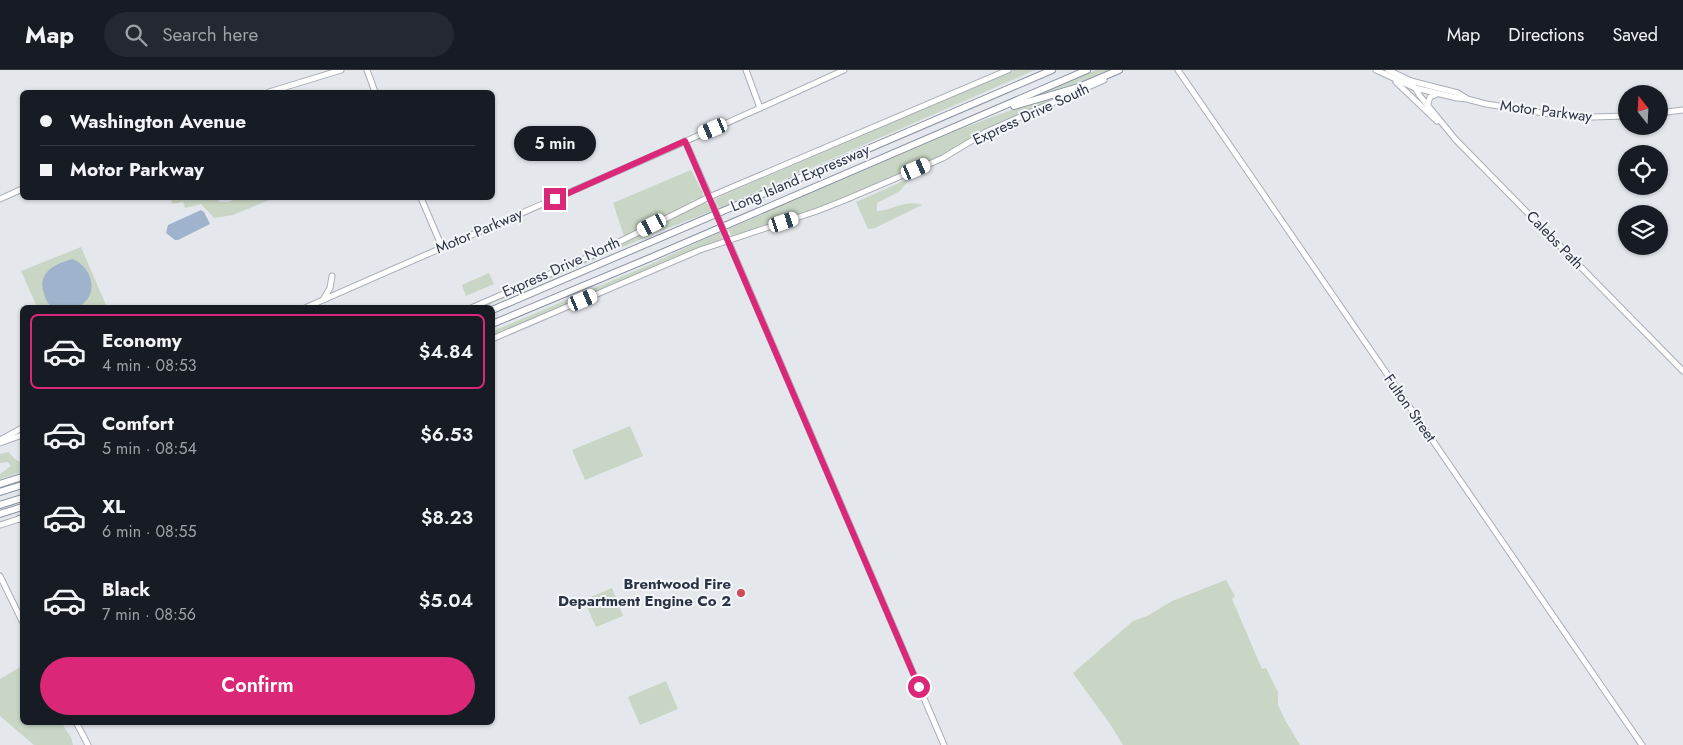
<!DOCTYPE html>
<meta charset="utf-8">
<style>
body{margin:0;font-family:Jost,sans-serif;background:#242831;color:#f1f3f6;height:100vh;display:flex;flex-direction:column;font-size:19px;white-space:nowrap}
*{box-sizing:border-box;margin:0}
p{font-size:16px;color:#9ea1a6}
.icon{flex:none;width:28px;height:28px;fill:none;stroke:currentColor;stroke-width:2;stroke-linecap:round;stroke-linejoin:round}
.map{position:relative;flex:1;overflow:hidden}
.side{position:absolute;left:20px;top:235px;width:475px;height:420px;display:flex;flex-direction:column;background:#171b24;border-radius:8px;box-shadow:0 1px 4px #0004}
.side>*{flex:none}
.banner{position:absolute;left:20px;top:20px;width:475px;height:110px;border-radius:8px;box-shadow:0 1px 4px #0004;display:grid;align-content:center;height:110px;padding:0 20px;background:#171b24}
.needle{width:32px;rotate:342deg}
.buttons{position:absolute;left:1618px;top:15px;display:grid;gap:10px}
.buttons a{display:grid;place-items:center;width:50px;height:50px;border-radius:50%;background:#171b24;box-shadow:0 1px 4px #0004;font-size:25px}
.end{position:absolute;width:22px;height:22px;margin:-11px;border:6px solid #db2777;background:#fff;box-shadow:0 0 0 2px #fff}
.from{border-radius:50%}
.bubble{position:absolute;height:35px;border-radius:18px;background:#171b24;box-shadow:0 1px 4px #0004;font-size:16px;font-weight:600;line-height:35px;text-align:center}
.car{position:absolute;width:15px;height:30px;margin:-15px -8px;border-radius:6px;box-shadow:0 0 4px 1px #0007;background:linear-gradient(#fff 24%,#345 0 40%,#fff 0 76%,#345 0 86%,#fff 0)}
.banner b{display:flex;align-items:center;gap:18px;height:48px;font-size:19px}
.banner b+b{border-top:1px solid #363941}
.banner i{width:12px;height:12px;background:#f1f3f6}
ul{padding:9px 0 0;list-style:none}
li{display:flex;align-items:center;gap:15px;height:75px;margin:0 10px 8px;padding:0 10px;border:2px solid transparent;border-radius:8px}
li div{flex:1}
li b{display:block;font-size:19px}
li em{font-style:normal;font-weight:600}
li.current{border-color:#db2777}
li>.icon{width:45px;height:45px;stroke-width:1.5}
.button{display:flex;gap:10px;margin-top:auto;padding:10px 20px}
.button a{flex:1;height:58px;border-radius:30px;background:#db2777;color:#fff;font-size:20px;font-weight:600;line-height:58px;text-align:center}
header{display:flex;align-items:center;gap:30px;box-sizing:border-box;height:70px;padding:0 25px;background:#171b24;border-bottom:1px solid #363941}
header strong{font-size:24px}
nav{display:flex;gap:28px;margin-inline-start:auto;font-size:18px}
.search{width:350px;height:45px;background:#242831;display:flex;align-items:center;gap:12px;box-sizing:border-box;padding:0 18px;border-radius:28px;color:#9ea1a6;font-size:19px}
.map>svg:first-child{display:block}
</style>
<header>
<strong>Map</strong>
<div class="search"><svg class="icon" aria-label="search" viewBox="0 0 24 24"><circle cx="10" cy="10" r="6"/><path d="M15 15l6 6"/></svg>Search here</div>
<nav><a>Map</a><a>Directions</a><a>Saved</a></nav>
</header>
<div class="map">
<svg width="1683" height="675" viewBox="0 0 1683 675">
<rect width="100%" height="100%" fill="#e4e7ec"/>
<g fill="#c9d6c5">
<polygon points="1013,0 1035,0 719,138 715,130 717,128"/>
<polygon points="1096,0 1116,0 1088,12 1037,26"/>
<polygon points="1066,24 1067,25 988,59 947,84 828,135 732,167 728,159 960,59 1014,39"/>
<polygon points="691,100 703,123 701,129 692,130 692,132 624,166 613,133"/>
<path d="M910,108L900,121L877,133V141C894,140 906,129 922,135L875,158L868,159L856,132Z"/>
<polygon points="173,128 217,128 220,132 228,132 239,128 274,128 233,145 214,148 201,134 185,138 183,132 172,134 171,129"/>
<polygon points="704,133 708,134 712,141 658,162 484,237 478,238 578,194"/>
<polygon points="720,162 723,170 493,267 493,261 644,197"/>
<polygon points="81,177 106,235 101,238 37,237 21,201"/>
<polygon points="489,203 494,214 466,226 462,215"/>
<polygon points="630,356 643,386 585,410 572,380"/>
<polygon points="8,382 16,390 22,393 22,402 0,409 0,404 11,396 8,392 0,393 0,384"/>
<polygon points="1226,510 1235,526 1232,529 1262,599 1266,598 1278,622 1278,635 1285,650 1300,675 1123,675 1110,654 1073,603 1133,551 1147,546 1172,531"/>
<polygon points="612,518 623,546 596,557 584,530"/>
<path d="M22,596V652L62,653C66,662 71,663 73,675H34L0,646V609Z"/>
<polygon points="666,611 678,639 640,655 628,627"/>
</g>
<g fill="#9fb4cc">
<polygon points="201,140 204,142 210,154 178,170 175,170 166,163 168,155"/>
<path d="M72,189C92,196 100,224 80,236C74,240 60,238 52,237C47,233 45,228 43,220C39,201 56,194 72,189Z"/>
</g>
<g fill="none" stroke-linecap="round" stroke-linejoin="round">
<g stroke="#a9aeb7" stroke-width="7">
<g id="secondary">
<polyline points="367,0 375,22"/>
<polyline points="746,0 760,38"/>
<polyline points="1178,0 1642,675"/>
<polyline points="1376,0 1415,18 1457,28 1467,29 1486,34 1562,46 1593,47 1626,46"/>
<polyline points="1388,0 1411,11 1458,23 1466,28"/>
<polyline points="1411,11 1420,26 1456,70 1683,301"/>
<polyline points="1396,12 1437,51"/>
<polyline points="269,22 341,0"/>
<polyline points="1428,37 1428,33 1430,27 1437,24"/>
<polyline points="1659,43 1683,40"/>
<polyline points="685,71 711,130"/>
<polyline points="421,128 442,177"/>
<polyline points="0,129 22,119"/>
<polyline points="727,168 944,675"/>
<polyline points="324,228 330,218 332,206"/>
<path d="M305,238C485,158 666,82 844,0"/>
<polyline points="471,238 591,186 709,127 1008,0"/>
<polyline points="492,269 700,180 817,141 845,130 943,88 986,62 1104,10"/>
<polyline points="0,370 22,358"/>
<polyline points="0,373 22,365"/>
<polyline points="0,455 19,449"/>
<polyline points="0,506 22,551"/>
<polyline points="76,652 88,675"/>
</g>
</g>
<g stroke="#8b94a3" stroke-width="8">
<g id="highway">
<polyline points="1014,36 1079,17 1119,0"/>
<polyline points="492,240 1052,0"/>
<polyline points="492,254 650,188 1087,0"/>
<polyline points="0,414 22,407"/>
<polyline points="0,422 22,415"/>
<polyline points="0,435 22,428"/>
<polyline points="0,444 22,437"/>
<polyline points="19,449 22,448"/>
</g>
</g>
<use href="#secondary" stroke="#fff" stroke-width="5"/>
<use href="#highway" stroke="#fff" stroke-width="6"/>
<g stroke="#a9aeb7" stroke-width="7" stroke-linecap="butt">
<polyline id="secondary-bridge" points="712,133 725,164"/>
</g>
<use href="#secondary-bridge" stroke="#fff" stroke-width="5"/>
</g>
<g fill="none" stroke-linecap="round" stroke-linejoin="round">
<polyline stroke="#db2777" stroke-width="6" points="555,129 685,71 919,617"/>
</g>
<circle fill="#d1495b" stroke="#f4f6f9" stroke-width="2" cx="741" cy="523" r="5"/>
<g text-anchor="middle" stroke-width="4" stroke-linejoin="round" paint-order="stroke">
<g font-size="15" fill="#2b3445" stroke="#f4f6f9">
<text transform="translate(1546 41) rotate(7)" y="5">Motor Parkway</text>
<text transform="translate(1031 44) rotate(-25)" y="5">Express Drive South</text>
<text transform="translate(800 108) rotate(-23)" y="5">Long Island Expressway</text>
<text transform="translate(479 161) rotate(-23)" y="5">Motor Parkway</text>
<text transform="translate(1555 170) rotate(46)" y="5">Calebs Path</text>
<text transform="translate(561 197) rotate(-24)" y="5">Express Drive North</text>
<text transform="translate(1410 338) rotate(55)" y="5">Fulton Street</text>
</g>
<g font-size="15" font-weight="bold" fill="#2b3445" stroke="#f4f6f9" text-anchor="end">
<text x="731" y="519">Brentwood Fire<tspan x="731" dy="17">Department Engine Co 2</tspan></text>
</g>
</g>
</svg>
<div class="buttons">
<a><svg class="needle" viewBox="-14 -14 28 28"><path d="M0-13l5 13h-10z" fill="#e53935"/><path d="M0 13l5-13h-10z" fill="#9ea1a6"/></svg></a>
<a><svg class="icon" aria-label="locate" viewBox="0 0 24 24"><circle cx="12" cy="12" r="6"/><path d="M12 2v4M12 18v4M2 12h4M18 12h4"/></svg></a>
<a><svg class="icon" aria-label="layers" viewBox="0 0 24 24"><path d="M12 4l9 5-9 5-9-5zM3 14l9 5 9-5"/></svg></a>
</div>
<i class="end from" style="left:919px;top:617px"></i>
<i class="end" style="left:555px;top:129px"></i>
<div class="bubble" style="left:514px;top:56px;width:82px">5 min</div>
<i class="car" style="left:713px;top:59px;rotate:247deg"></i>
<i class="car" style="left:916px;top:99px;rotate:67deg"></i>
<i class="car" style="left:784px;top:152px;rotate:72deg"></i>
<i class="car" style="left:652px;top:155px;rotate:243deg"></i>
<i class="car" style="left:583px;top:230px;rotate:67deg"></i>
<div class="banner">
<b><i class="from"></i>Washington Avenue</b>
<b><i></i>Motor Parkway</b>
</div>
<section class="side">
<ul>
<li class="current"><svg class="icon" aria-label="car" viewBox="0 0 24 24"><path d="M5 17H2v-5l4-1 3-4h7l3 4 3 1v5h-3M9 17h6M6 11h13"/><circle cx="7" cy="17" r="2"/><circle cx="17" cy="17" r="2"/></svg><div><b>Economy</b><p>4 min · 08:53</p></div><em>$4.84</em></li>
<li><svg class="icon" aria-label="car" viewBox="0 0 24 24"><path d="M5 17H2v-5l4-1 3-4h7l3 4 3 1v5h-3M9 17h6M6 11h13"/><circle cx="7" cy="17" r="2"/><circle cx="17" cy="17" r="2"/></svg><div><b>Comfort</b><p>5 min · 08:54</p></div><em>$6.53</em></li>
<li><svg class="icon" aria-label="car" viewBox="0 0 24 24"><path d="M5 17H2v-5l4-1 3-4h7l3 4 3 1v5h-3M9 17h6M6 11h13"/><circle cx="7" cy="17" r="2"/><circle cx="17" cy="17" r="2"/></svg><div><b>XL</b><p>6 min · 08:55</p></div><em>$8.23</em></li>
<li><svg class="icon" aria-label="car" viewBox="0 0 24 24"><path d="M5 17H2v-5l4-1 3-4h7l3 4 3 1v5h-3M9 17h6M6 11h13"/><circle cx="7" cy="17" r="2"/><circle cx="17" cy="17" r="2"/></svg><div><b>Black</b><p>7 min · 08:56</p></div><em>$5.04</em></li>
</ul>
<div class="button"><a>Confirm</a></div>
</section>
</div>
